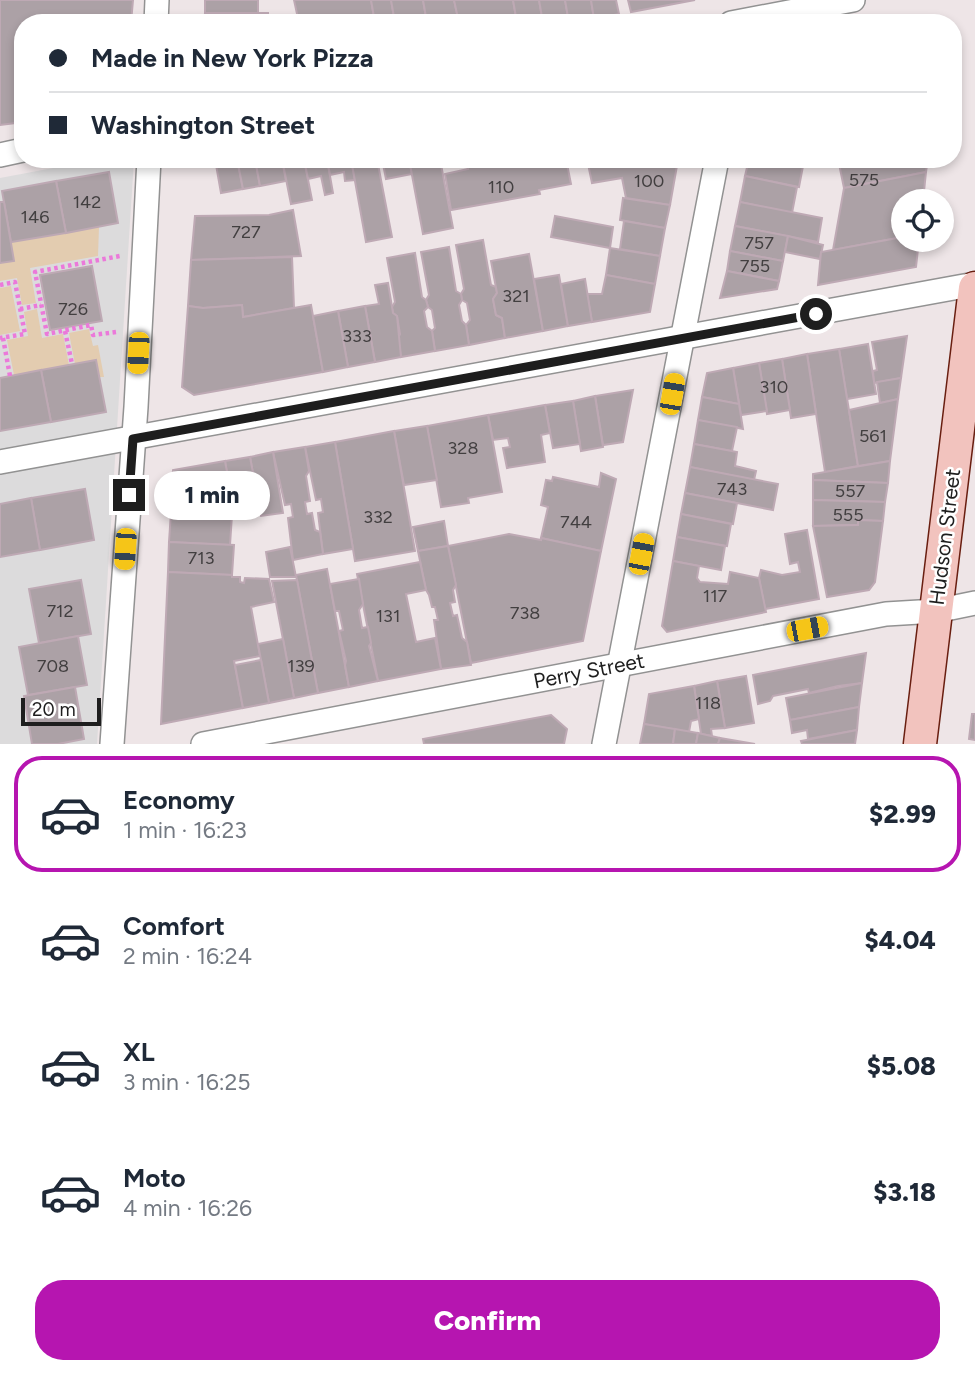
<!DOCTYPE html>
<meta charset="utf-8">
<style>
body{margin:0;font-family:Figtree,sans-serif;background:#f6f6f7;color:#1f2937;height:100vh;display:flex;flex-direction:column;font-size:26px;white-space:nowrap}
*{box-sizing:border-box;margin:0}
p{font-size:23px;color:#747a83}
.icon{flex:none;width:38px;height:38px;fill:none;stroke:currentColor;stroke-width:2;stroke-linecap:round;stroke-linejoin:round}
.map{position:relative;height:744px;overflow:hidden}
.drawer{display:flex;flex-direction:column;background:#fff;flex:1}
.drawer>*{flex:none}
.banner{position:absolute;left:14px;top:14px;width:948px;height:154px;border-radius:28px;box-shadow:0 4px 10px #0003;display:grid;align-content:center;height:154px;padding:0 35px;background:#fff}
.buttons{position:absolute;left:891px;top:189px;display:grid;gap:14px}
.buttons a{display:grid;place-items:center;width:63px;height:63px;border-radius:50%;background:#fff;box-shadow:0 4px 10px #0003;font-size:35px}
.scale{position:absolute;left:21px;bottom:18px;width:80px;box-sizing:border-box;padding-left:7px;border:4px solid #1e1e1e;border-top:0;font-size:19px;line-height:24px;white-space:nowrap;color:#1e1e1e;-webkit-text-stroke:5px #fff;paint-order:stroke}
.end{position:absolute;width:32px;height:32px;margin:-16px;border:9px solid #1e1e1e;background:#fff;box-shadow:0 0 0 4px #fff}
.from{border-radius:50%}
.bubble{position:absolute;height:49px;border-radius:24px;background:#fff;box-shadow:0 4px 10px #0003;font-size:23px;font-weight:800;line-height:49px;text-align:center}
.car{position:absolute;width:21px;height:42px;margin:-21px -10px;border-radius:9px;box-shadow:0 0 5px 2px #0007;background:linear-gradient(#f5c518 24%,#345 0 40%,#f5c518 0 76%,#345 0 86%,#f5c518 0)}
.banner b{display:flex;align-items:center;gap:24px;height:66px;font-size:26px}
.banner b+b{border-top:2px solid #e0e1e3}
.banner i{width:18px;height:18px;background:#1f2937}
ul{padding:12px 0 0;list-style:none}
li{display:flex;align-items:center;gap:21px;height:116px;margin:0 14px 10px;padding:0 21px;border:4px solid transparent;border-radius:28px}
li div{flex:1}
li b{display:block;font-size:26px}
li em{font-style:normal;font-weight:800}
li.active{border-color:#b615b0}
li>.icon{width:63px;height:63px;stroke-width:1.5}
.cta{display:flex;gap:14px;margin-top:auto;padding:14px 35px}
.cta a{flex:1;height:80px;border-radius:28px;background:#b615b0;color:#fff;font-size:28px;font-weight:800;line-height:80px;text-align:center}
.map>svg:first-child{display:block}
</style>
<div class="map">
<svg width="975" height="744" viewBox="0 0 975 744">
<rect width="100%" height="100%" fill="#eee5e7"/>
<polygon fill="#dcdbdc" points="101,159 134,159 97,744 0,744 0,178"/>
<g fill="#e3ccb0">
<polygon points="99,227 98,256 30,268 36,303 22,305 17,278 0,281 0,263 14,260 11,242"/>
<polygon points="11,286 20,331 0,335 0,288"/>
<polygon points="37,309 42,338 63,334 69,365 14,375 7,340 28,336 24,312"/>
<polygon points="89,329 93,346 98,345 104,377 100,377 96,360 75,364 69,333"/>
</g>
<g fill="#aca1a6" stroke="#bea9b4" stroke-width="2">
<polygon points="0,0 133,0 131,23 23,23 23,122 0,125"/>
<rect x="205" y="0" width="53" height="13"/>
<polygon points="294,0 371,0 375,23 299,23"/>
<polygon points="371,0 391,0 395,23 375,23"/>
<polygon points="391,0 423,0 427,23 395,23"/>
<polygon points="423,0 454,0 459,23 427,23"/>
<polygon points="454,0 513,0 517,23 459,23"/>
<polygon points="513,0 539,0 543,23 517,23"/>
<polygon points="539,0 565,0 569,23 543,23"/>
<polygon points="565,0 591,0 594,19 569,23"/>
<polygon points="591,0 616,0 619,14 594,19"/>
<polygon points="628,0 695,0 631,12"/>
<polygon points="205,13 268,13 268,23 204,23"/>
<polygon points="215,159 237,159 243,189 221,193"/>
<polygon points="237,159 255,159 260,186 243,189"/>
<polygon points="255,159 282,159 286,181 260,186"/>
<polygon points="282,159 304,159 312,200 291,204"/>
<polygon points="304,159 327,159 333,193 325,195 321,176 308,179"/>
<polygon points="327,159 351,159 355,180 345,181 344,172 330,175"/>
<polygon points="351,159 377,159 392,237 366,242"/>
<polygon points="382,159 409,159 412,174 386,179"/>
<polygon points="409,159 440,159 453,228 423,234"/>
<polygon points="466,159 566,159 571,184 539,190 540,194 451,210 445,174 468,169"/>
<polygon points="587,159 678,160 670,205 626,198 622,178 592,183"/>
<polygon points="749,159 804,161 799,187 745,176"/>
<polygon points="838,159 928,159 926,172 844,188"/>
<polygon points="109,172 118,223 66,233 56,181"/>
<polygon points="926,172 923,201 903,201 903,237 833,250 844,188"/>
<polygon points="745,176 797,187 792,213 740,202"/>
<polygon points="56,181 66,233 11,242 2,191"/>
<polygon points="623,198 670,205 665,228 620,220"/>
<polygon points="0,202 4,202 14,261 0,263"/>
<polygon points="740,202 822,218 818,242 735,226"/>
<polygon points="293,210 301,256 191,260 195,216 269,215"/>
<polygon points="555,216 613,227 610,248 551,237"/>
<polygon points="624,221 665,228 660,256 620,249"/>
<polygon points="735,226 788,236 783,261 730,251"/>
<polygon points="788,236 823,245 820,259 785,252"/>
<polygon points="903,237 903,240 919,240 916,267 818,285 821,252"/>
<polygon points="483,240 491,285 496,287 497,293 493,299 496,315 502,318 505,338 469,345 466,325 470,320 467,303 462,300 461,294 464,289 456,245"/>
<polygon points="449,247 456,291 461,294 462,300 459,305 462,321 466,325 469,345 435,351 432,331 435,328 432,310 428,307 426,300 429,295 421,252"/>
<polygon points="610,248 660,256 655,284 606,275"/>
<polygon points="730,251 783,261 779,281 727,271"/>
<polygon points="415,253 422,297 426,300 428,307 424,311 427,327 432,331 435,351 401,357 398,338 400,334 397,316 393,313 392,307 395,302 387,258"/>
<polygon points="529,254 543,331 505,338 502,318 496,315 493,299 497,293 491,261"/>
<polygon points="292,257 294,308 243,317 242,305 203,308 188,306 191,260"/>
<polygon points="92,266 102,321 50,330 40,275"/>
<polygon points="727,271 779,281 777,289 720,298"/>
<polygon points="559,275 568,326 543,331 534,279"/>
<polygon points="606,275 655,284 650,312 592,322 587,294 602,294"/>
<polygon points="585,279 592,322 568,326 561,284"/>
<polygon points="388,283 393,313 397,316 401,357 375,362 365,306 379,304 375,285"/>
<polygon points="242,305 243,317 311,305 323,372 194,395 182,387 188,306 203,308"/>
<polygon points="365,306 375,362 348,367 338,311"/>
<polygon points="338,311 348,367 323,372 313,316"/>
<polygon points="907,336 901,378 874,383 873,371 877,370 872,342"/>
<polygon points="868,344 876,394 847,399 839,349"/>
<polygon points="839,349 858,466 825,472 807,354"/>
<polygon points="807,354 816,414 791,418 782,359"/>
<polygon points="782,359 790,410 767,414 759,363"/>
<polygon points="96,360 106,412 51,422 41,370"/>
<polygon points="759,363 767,411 741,415 733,368"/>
<polygon points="733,368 739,404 702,397 707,373"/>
<polygon points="41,370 51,422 0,431 0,378"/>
<polygon points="901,378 898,399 880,403 877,382"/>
<polygon points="633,390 623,442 603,445 595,396"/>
<polygon points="595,396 603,447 581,451 573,401"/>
<polygon points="702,397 739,404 743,429 698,420"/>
<polygon points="898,399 890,461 858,466 849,410"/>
<polygon points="573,401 580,444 553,448 545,405"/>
<polygon points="545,405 550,433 541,435 545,462 507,468 503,448 510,447 508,438 493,440 488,415"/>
<polygon points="488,415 502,492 468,498 469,503 441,507 427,426"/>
<polygon points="698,420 737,427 732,451 694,444"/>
<polygon points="427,426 437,480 404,485 394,431"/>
<polygon points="394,431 415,551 355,561 335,442"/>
<polygon points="335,442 353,549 323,554 318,513 323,512 321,499 316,500 305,447"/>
<polygon points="694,444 737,452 735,466 756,471 754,480 690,467"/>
<polygon points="305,447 309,471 306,476 310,501 305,502 307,514 312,513 315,530 320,532 323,554 293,560 288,518 293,517 291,504 285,505 273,452"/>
<polygon points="273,452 283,513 261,516 250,457"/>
<polygon points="250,457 260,510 234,514 225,461"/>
<polygon points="225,461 234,510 178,506 177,509 170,509 173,470"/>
<polygon points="890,461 888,483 813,480 813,474"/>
<polygon points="690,467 778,484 773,510 685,493"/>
<polygon points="601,473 616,479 601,551 541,538 548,507 541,505 546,480 552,481 553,477 599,487"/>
<polygon points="813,480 888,483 885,502 813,500"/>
<polygon points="85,489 94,540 40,550 31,498"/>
<polygon points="685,493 737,503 733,524 681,514"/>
<polygon points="31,498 40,550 0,557 0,504"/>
<polygon points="813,500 885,502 883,521 858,520 858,525 813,526"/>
<polygon points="171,512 232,515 230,545 169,542"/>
<polygon points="681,514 731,524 727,546 677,537"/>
<polygon points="858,520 883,521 875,582 869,590 827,597 813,526 858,525"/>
<polygon points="444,521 448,546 418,551 413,527"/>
<polygon points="807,530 819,599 765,609 759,578 761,570 782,575 800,572 798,562 790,564 785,534"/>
<polygon points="509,534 541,540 541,538 601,551 583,641 471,663 448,546"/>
<polygon points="677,537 725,546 721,570 673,561"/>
<polygon points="169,542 234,545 232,575 168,572"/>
<polygon points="448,546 456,585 453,590 455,602 450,603 453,616 457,615 462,638 467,642 471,665 441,669 434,620 438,620 435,607 432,607 429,595 426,590 418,551"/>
<polygon points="290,547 296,577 270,577 266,552"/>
<polygon points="673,561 699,566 697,578 700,582 728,584 730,572 759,578 766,612 667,632 662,626"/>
<polygon points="420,562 426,590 406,594 416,642 435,638 441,669 378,681 357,574"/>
<polygon points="327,569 349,687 318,693 296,575"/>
<polygon points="168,572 232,575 232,577 240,577 240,582 244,583 245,578 269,579 274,602 251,607 260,656 234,661 243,708 161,724"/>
<polygon points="359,579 363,604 359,610 362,628 368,627 371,643 369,646 378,681 349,687 345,665 346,661 339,631 343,630 339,611 335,611 330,584"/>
<polygon points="81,580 91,634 39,643 29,589"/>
<polygon points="297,580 318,693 294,698 272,581"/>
<polygon points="78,636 87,685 28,695 19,647"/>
<polygon points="283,639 294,698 269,703 258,644"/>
<polygon points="866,653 862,683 838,686 809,693 808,689 773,696 770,701 758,704 753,675"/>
<polygon points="261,660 269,703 243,708 235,665"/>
<polygon points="746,676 754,723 725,728 717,681"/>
<polygon points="717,681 725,728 711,729 712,736 701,734 694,686"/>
<polygon points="862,683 859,707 790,720 786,698"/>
<polygon points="694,686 699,719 691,721 689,732 644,724 649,694"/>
<polygon points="75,687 84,739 58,744 32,744 24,696"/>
<polygon points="859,707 857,730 808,739 807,730 792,733 790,720"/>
<polygon points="972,714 975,714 975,740 969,739"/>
<polygon points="551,715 567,729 564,744 424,744 423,739"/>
<polygon points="644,724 675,729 673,744 640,744"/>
<polygon points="675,729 698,733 696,744 673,744"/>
<polygon points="857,730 855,744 802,744 801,741"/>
<polygon points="698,733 720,738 718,744 696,744"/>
<polygon points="720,738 755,744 718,744"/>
</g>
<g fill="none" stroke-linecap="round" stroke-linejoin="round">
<g stroke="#929292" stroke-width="26">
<g id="street">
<polyline points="156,23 157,0"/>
<polyline points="731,23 853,0"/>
<polyline points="0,155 23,150"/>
<polyline points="0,462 975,284"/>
<polyline points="112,744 136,407 149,159"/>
<polyline points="203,744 886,614 936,611 975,603"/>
<polyline points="604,744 717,159"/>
</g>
</g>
<g stroke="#691e10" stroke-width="35">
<polyline id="secondary" points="920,744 975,288"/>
</g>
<g stroke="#eb79da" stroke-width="4.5" stroke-dasharray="3.5 3.5" stroke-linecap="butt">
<polyline points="0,285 15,282 25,334 0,338"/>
<polyline points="20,309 41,305"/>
<polyline points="65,331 72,364"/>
<polyline points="116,332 93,335 91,325 47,334 35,272 120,256"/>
<polyline points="3,338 10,376"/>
</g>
<use href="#street" stroke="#fff" stroke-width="23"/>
<use href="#secondary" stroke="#f2c3be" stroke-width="32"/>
</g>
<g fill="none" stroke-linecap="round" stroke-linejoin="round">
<polyline stroke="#1e1e1e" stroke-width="9" points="129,495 133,439 816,314"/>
</g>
<g text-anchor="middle" stroke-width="5" stroke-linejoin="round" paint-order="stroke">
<g font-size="18" fill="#423f40">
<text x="864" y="186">575</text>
<text x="649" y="187">100</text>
<text x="501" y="193">110</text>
<text x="87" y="208">142</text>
<text x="35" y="223">146</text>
<text x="246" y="238">727</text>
<text x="759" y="249">757</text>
<text x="755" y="272">755</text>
<text x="516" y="302">321</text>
<text x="73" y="315">726</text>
<text x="357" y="342">333</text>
<text x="774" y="393">310</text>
<text x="873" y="442">561</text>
<text x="463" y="454">328</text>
<text x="732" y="495">743</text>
<text x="850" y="497">557</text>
<text x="848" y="521">555</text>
<text x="378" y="523">332</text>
<text x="576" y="528">744</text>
<text x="201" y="564">713</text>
<text x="715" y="602">117</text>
<text x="60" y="617">712</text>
<text x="525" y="619">738</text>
<text x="388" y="622">131</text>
<text x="53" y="672">708</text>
<text x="301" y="672">139</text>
<text x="708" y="709">118</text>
</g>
<g font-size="21" fill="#1e1e1e" stroke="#fff">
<text transform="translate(945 537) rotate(-83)" y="7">Hudson Street</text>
<text transform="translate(589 671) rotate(-11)" y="7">Perry Street</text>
</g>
</g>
</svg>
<div class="buttons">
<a><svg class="icon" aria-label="locate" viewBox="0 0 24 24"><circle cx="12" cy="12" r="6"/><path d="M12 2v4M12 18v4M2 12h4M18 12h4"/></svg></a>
</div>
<div class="scale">20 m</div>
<i class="end from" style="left:816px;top:314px"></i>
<i class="end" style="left:129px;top:495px"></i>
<div class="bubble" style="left:154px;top:471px;width:116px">1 min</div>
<i class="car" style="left:138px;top:353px;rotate:183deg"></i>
<i class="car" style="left:672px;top:394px;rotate:10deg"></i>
<i class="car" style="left:125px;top:549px;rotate:184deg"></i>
<i class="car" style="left:641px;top:554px;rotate:11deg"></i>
<i class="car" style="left:807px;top:629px;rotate:79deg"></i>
<div class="banner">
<b><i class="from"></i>Made in New York Pizza</b>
<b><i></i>Washington Street</b>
</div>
</div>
<section class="drawer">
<ul>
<li class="active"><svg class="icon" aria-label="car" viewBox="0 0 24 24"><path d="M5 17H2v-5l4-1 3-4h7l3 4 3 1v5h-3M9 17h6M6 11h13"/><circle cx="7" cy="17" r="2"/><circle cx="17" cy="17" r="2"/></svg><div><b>Economy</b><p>1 min · 16:23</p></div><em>$2.99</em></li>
<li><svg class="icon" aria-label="car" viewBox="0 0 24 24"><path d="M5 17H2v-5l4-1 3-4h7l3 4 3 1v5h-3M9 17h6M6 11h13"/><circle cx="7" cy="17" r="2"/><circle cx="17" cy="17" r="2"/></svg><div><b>Comfort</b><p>2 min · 16:24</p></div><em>$4.04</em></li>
<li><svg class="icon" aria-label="car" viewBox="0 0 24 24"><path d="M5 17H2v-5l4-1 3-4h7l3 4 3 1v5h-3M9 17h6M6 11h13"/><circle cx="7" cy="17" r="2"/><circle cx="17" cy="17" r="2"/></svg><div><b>XL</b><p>3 min · 16:25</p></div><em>$5.08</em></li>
<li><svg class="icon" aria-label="car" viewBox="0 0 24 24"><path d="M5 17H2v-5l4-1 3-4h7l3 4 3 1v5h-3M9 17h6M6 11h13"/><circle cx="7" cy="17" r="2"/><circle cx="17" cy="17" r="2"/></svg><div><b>Moto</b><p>4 min · 16:26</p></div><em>$3.18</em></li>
</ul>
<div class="cta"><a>Confirm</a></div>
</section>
